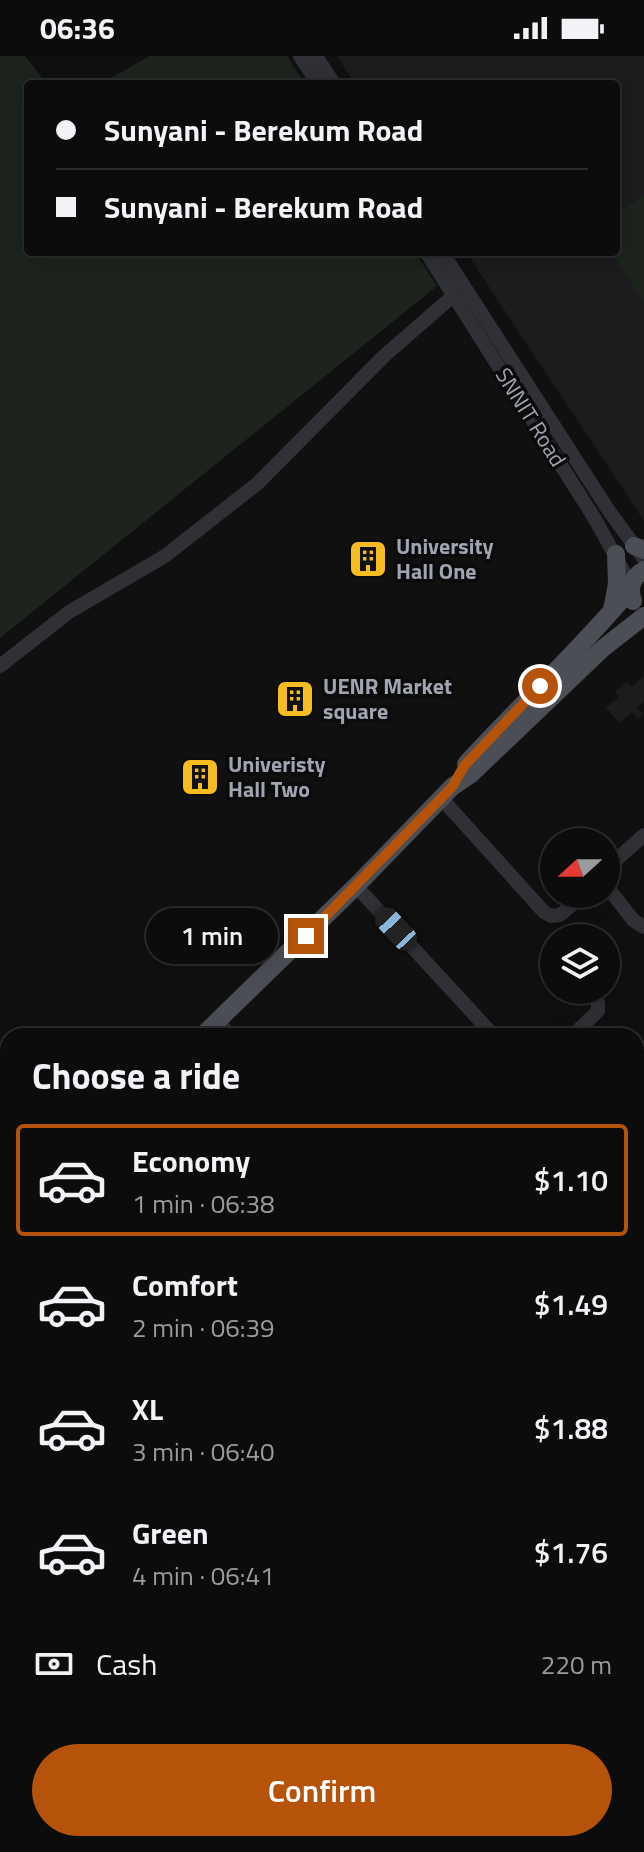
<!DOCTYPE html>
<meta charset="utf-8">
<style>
body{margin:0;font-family:"Titillium Web",sans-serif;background:#1a1a1b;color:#f1f3f6;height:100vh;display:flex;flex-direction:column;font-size:30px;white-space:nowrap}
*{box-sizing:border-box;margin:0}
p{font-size:26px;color:#9a9b9d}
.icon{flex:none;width:44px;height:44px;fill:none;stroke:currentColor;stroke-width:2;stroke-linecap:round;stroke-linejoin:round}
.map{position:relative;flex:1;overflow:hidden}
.details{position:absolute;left:0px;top:972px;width:644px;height:824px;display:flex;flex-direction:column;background:#0c0c0d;border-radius:24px 24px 0 0;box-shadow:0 4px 20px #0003,0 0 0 2px #2c2c2e}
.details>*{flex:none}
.hud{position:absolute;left:24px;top:24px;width:596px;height:176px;border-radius:8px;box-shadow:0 4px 20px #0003,0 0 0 2px #2c2c2e;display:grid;align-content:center;height:176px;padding:0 32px;background:#0c0c0d}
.needle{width:52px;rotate:249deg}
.buttons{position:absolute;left:540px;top:772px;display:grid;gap:16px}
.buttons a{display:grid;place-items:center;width:80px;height:80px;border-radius:50%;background:#0c0c0d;box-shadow:0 4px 20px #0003,0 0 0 2px #2c2c2e;font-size:40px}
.end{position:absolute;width:36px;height:36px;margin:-18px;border:10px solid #b45309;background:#fff;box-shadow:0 0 0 4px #fff}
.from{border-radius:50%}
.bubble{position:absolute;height:56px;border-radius:28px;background:#0c0c0d;box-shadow:0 4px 20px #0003,0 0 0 2px #2c2c2e;font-size:26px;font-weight:600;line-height:56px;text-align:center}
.car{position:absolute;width:24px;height:48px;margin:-24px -12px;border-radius:10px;box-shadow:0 0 6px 2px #0007;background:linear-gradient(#222 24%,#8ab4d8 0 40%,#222 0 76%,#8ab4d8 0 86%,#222 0)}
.hud b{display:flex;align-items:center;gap:28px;height:76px;font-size:30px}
.hud b+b{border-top:2px solid #2c2c2e}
.hud i{width:20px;height:20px;background:#f1f3f6}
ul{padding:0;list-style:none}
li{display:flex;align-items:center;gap:24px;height:112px;margin:0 16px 12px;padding:0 16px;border:4px solid transparent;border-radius:8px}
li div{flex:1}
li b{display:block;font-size:30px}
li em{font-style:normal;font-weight:600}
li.active{border-color:#b45309}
li>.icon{width:72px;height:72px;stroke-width:1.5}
h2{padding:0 32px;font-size:36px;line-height:96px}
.pay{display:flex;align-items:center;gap:20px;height:88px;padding:0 32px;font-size:30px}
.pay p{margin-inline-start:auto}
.action{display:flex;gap:16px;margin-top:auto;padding:16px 32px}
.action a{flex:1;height:92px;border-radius:48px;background:#b45309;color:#fff;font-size:32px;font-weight:600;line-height:92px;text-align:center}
.status{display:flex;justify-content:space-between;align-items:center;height:56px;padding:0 40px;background:#0c0c0d;direction:ltr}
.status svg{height:22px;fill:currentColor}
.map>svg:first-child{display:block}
</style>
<div class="status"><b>06:36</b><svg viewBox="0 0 49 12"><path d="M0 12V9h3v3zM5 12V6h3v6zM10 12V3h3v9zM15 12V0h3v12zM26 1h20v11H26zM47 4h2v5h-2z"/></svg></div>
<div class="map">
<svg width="644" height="1796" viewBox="0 0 644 1796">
<rect width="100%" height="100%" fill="#101011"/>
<g fill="#1c1c1e">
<polygon points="337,0 644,0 644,465 466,196 616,196 616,28 355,28"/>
<polygon points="644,620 644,645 637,652 643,659 638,663 632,656 619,667 606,652 619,641 615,636 627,625 632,631"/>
<polygon points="644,1179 644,1362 636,1349 636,1184"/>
</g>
<g fill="#1c241d">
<polygon points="0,0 25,0 47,28 28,28 28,196 415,196 437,230 0,582"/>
<polygon points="150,0 287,0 305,28 100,28"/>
<polygon points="644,139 644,247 611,196 616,196 616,158"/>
</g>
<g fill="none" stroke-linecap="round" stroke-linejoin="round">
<g stroke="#303136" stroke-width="14">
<polyline points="300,0 318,28"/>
<polyline points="316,0 334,28"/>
<polyline points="426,196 595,463 631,529"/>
<polyline points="442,196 609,455 644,503"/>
<polyline points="0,610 69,556 165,500 258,427 384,300 453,240"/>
<polyline points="441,742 544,856 551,860 560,859 585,838"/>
<polyline points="606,813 644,779"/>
<polyline points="606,829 633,864 644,871"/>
<polyline points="356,830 494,980"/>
<polyline points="217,965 231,980"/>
<polyline points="572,980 598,955 598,947 590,934"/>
<polyline points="636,1094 644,1088"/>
<polyline points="636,1362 644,1373"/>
<polyline points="0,1381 8,1374"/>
<polyline points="636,1474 644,1466"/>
<polyline points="0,1493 8,1490"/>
<polyline points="636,1573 644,1584"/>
<polyline points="636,1629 644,1622"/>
<polyline points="636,1779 642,1796"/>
<polyline points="343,1788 347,1796"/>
<polyline points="461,1788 467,1796"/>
<polyline points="421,1796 431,1788"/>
</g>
<g stroke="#4c4e55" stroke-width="18">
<polyline points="634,490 644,494"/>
<path d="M633,545C628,532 632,521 644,514"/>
<polyline points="612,554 617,528 616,498"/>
<path d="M466,708C520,649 579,595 630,534"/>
<polyline points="202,980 356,830 452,731 471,718 602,593 644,560"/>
<polyline points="0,1174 8,1168"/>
</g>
</g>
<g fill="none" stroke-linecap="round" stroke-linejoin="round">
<polyline stroke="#b45309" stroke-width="10" points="306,880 452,731 464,710 540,630"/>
</g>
<defs>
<g id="building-square" transform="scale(2)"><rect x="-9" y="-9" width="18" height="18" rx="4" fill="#f7bc22" stroke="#0b0b0c"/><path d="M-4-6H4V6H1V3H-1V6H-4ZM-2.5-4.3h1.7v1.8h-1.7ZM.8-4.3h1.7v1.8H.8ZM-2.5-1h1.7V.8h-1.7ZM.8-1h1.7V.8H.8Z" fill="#111"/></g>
</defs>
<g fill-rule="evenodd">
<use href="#building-square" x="368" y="503"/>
<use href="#building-square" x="295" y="643"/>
<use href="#building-square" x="200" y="721"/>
</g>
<g text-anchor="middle" stroke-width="7" stroke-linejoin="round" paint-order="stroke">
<g font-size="22" fill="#a0a5b2" stroke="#0b0b0c">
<text transform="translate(531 361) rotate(58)" y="8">SNNIT Road</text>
</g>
<g font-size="22" font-weight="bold" fill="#a0a5b2" stroke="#0b0b0c" text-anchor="start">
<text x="396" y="498">University<tspan x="396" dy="25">Hall One</tspan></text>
<text x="323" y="638">UENR Market<tspan x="323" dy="25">square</tspan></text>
<text x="228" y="716">Univeristy<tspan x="228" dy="25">Hall Two</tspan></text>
</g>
</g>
</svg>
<div class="buttons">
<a><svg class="needle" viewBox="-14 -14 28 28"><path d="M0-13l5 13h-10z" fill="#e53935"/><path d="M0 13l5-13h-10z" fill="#9a9b9d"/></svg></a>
<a><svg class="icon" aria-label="layers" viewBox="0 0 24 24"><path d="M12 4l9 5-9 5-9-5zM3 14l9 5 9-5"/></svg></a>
</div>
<i class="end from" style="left:540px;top:630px"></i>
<i class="end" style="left:306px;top:880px"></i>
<div class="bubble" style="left:146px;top:852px;width:132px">1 min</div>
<i class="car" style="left:396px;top:873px;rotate:317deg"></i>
<div class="hud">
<b><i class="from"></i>Sunyani - Berekum Road</b>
<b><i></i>Sunyani - Berekum Road</b>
</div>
<section class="details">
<h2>Choose a ride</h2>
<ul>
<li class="active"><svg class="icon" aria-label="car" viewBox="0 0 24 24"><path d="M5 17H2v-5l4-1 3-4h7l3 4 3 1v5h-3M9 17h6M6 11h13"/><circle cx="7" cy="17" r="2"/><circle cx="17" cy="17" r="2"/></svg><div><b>Economy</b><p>1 min · 06:38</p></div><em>$1.10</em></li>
<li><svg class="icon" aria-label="car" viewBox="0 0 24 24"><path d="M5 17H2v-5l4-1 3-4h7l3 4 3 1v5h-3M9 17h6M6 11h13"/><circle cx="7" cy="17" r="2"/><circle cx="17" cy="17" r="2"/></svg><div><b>Comfort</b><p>2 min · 06:39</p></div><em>$1.49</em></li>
<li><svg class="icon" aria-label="car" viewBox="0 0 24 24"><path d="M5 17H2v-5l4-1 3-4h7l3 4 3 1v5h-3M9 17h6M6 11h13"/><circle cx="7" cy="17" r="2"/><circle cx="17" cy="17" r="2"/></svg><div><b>XL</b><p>3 min · 06:40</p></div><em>$1.88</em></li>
<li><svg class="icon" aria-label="car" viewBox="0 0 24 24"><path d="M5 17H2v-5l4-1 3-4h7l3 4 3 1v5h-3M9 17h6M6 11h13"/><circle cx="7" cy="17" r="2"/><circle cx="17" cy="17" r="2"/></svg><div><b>Green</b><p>4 min · 06:41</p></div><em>$1.76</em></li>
</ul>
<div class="pay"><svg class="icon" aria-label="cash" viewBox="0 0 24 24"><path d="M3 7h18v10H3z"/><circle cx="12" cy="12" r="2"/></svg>Cash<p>220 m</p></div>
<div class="action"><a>Confirm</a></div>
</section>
</div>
